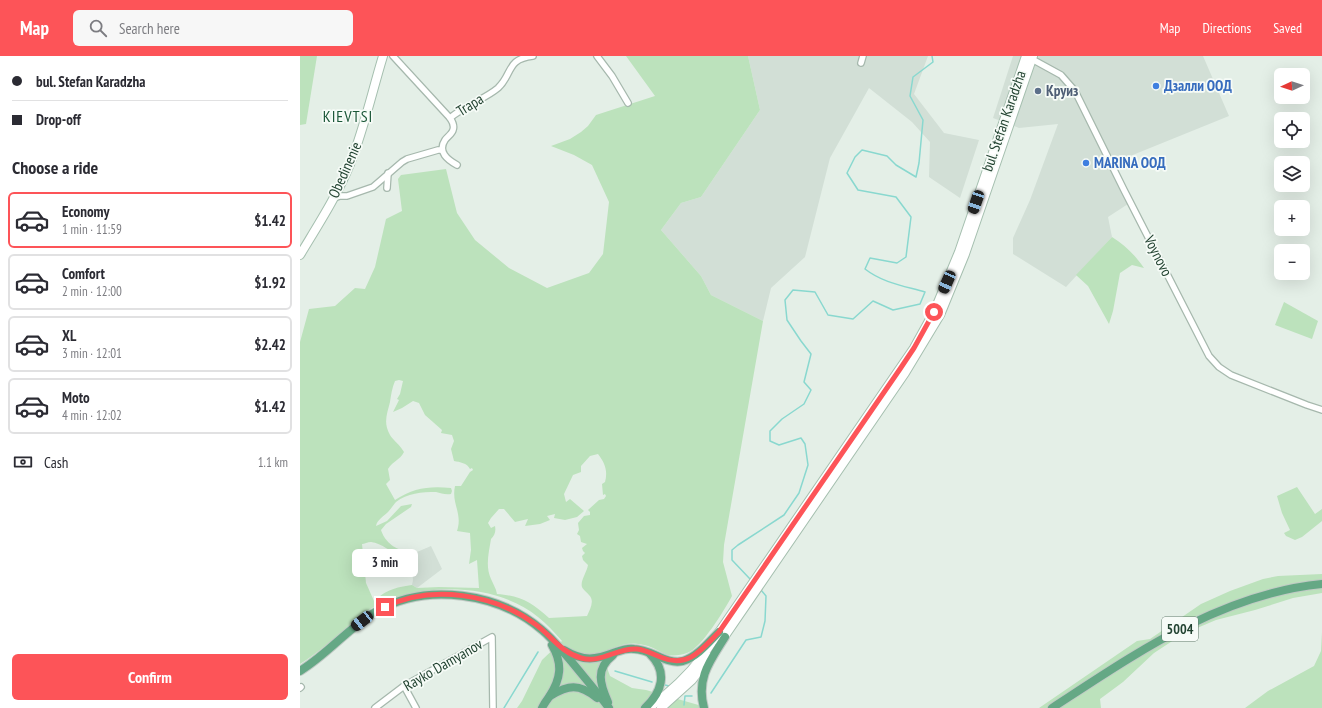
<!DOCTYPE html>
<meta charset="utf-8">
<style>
body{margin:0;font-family:"PT Sans Narrow",sans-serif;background:#f7f7f7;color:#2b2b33;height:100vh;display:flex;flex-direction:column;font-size:15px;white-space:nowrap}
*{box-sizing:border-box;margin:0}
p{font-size:13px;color:#7c7c81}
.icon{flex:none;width:22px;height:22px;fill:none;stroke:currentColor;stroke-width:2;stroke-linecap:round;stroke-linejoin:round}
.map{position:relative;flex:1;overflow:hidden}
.side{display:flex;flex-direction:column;background:#fff;width:300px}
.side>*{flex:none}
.banner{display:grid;align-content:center;height:88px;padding:0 12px;background:#fff}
.needle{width:26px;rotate:267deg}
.controls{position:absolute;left:974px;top:12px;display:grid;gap:8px}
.controls a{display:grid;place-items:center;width:36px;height:36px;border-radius:6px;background:#fff;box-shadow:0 4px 16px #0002;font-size:20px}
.end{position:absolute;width:18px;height:18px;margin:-9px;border:5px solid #fd5458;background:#fff;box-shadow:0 0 0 2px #fff}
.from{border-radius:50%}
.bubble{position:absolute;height:28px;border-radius:6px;background:#fff;box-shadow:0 4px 16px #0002;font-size:13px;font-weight:800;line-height:28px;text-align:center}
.car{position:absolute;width:12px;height:24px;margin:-12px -6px;border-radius:5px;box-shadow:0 0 3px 1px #0007;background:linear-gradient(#222 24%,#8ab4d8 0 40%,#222 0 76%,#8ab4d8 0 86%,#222 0)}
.banner b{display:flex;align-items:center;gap:14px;height:38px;font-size:15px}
.banner b+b{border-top:1px solid #e1e1e2}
.banner i{width:10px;height:10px;background:#2b2b33}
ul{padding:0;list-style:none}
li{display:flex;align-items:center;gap:12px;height:56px;margin:0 8px 6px;padding:0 4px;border:2px solid #e1e1e2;border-radius:6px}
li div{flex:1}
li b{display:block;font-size:15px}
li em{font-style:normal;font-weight:800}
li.current{border-color:#fd5458}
li>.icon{width:36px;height:36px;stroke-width:1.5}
h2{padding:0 12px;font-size:18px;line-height:48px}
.pay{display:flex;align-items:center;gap:10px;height:44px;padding:0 12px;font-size:15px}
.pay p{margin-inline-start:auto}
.button{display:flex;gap:8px;margin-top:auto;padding:8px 12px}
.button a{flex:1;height:46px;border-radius:6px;background:#fd5458;color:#fff;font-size:16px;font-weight:800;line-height:46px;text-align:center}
header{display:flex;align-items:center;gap:24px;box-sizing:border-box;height:56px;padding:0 20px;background:#fd5458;color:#fff}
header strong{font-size:19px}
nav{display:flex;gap:22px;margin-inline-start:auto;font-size:14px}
.search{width:280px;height:36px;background:#f7f7f7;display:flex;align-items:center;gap:10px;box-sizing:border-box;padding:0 14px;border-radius:6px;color:#7c7c81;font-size:15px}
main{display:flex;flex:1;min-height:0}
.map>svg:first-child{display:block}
</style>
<header>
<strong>Map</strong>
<div class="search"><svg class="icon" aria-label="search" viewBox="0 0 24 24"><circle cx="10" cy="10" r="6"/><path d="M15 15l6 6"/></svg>Search here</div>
<nav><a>Map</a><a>Directions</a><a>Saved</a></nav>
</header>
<main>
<section class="side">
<div class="banner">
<b><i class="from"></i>bul. Stefan Karadzha</b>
<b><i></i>Drop-off</b>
</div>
<h2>Choose a ride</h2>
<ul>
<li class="current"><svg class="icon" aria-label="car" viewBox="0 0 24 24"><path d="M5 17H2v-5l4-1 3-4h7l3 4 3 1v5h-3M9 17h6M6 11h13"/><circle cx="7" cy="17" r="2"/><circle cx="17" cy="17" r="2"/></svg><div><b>Economy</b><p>1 min · 11:59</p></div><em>$1.42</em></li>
<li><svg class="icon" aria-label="car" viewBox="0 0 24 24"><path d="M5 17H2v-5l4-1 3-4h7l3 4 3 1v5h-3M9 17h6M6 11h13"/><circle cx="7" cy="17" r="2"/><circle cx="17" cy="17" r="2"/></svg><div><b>Comfort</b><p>2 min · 12:00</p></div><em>$1.92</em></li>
<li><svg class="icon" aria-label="car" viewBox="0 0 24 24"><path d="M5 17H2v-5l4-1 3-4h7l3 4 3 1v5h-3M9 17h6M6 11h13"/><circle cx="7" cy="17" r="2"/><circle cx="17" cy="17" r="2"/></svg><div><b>XL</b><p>3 min · 12:01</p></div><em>$2.42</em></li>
<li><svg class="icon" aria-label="car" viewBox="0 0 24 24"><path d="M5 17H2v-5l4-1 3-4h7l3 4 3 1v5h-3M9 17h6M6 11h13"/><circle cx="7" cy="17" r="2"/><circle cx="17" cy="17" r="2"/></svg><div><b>Moto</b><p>4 min · 12:02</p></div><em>$1.42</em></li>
</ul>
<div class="pay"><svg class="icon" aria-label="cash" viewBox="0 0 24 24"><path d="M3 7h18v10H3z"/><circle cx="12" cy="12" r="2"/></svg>Cash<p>1.1 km</p></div>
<div class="button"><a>Confirm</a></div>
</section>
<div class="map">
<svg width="1022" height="652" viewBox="0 0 1022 652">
<rect width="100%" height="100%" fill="#e4efe7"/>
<g fill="#d2dfd6">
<polygon points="448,0 628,0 614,38 644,77 679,84 660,142 629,121 630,86 612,66 569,32 530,102 505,201 471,232 463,265 411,239 401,220 361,174 381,147 401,141 460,54"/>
<polygon points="713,0 903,0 929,60 808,109 828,148 808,161 812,181 766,231 713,198 713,182 730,144 758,68 719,72 693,62"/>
<polygon points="131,490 142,513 117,532 112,529 113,524 110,499"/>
</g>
<g fill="#bce2bc" fill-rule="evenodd">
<polygon points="0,0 17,0 6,68 0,69"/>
<path d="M326,0H448L460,54L401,141L381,147L361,174L401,220L411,239L463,265L424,489L423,506L432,540C425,553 401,593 387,597C382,599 373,600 368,599C361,597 355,592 348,590C330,584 317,589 302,598L310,620L332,632L346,634L409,652H217L222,645L242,604L262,585C254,576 247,568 238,561C196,527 125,526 78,549C68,553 59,562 51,569C34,582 18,597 0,608V286L9,253L35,250L55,232L65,233L75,211L86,163L102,155L98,123L101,119L146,113L157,157L175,184L209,212L247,232L289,217L303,198L309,146L292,109L274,99L251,90L270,83L281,76L288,70L296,59L355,40ZM99,324L103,325L100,338L97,343L99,344L93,356L102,352L113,345L119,347L125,359L142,374L141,377L152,379L154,385L151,393L154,405C160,406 167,407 170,413L172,412L173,414L170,416L161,430H155C151,448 163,457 157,475L170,477L171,494L169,508L177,504L179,532L139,531L117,532L112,529C94,532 88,533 74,545L66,527L62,488C64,488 68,486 71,486C82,487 91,497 101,499L104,508H106L107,504L106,494C95,495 84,484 81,474L86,468L111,451L112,448L101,450L87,465L76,470C77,464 84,460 88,456C91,453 93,449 96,446C107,437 122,436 136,436C141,437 145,439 151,438L152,435L151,432C128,430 114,432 95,444L86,428L90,424L88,413C93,405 100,404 104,396C100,389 93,384 90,379C83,367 87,358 90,346C91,339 92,332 95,325ZM298,398C305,407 308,415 305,426L302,428L303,439L305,438L306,440L304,443L299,444L288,454L290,456V459L284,460L278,467L279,474L277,478L280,480L281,486L287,488L282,492L283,495L285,497L282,500L283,504L288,509C287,516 280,525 282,531C283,534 287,536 289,539C295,545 290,553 287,560L249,562C231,546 222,540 197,538C196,532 193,528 191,523C185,510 189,496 191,483C195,479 196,475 195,470L191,472L188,467L191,462L199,453H204L215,466L228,463L225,470L240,468L250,464L247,460L255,458L254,462L265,464L277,461L284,455L270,443L266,446L264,438L273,419L281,416V410L290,400Z"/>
<path d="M812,181C825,189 835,199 844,212L832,209L820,217L813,255L809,268L788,230L776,219Z"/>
<polygon points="984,246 1018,265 1012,283 975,269"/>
<polygon points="997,431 1015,458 1022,453 1022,465 1002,481 995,484 986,480 984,477 990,474 982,457 977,440"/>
<polygon points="1022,518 1022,537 993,542 955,554 916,564 883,578 854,597 823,626 800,643 801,652 739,652 837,585 850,583 901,548 930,535 963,523 978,520"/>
<polygon points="1022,576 1022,652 945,652 968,635 1014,610 1021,595"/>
</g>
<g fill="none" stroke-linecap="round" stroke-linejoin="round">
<g stroke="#89d8cf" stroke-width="1.5">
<path d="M450,523L432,504V494L438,489L484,459L499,437L508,409L505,388L501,382L479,389L470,385V375L482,363L504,348L511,334L504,326L511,298L501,285L487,264L485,244L493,234L515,236L528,259L553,263L573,245L593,254L620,248L625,236C604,230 583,227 565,213L570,202L597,207L606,201L611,161L596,141L558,134L547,117L555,101L562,94L587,100L596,109L616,121L619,107L623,64L610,40L613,21L633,6L632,0"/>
<polyline points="315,615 352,626"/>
<polyline points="365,629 369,630"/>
<polyline points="411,637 446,584 461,581 465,565 466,540 461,534"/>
<polyline points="384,649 385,640 392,640"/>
<polyline points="204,652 238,596"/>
</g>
<g stroke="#a6b8ad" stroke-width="8">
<g id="street">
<path d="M93,0L150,62C152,65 155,69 153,74C152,78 147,81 145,84C137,96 148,104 157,109"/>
<polyline points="297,0 312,20 328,47"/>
<polyline points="730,2 761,19 775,35 824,134 909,300 919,311 931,319 1007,349 1022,354"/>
<polyline points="561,7 563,0"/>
<path d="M150,62C164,50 185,43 198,32C213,18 206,3 233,0"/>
<polyline points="87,132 88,117"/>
<polyline points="34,142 40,140 47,140 73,131 102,106 107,103 138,94 142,94"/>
<polyline points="104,630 116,652"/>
<polyline points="0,632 1,631"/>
<polyline points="75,652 104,630 192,581 193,652"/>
</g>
</g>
<g stroke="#a5bfaf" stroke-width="10">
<g id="secondary">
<path d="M0,199C18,169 37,140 50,108C64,73 72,36 83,0"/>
<polyline points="420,587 605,317 640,259 665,198 733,0"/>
<path d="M349,652C369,637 387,621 402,601L614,292L634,256L659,196L726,0"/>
<polyline points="361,652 392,624 410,601"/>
</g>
</g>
<g stroke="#c1cac5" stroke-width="10">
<g id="primary">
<path d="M264,594C284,606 295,604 316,596C322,594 327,592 334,593C351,593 366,609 383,605C397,601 409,586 419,576"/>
<path d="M0,615C28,598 49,571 77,555C127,526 199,537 242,574C253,583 262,595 271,605C284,621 297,636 309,652"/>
<path d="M250,640C268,629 279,627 297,642"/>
<path d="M308,646C300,628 295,613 313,599"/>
<path d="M242,652C244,648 246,645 249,641C261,623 263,608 252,589"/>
<path d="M345,652C361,637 369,617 350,598"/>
<path d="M404,652C396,622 410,605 425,581"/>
<path d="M752,652C835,598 920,538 1022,528"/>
</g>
</g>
<use href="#street" stroke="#fff" stroke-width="5.5"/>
<use href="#secondary" stroke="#fff" stroke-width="8"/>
<use href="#primary" stroke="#65a885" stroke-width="8"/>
</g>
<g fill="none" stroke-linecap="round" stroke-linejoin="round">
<path stroke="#fd5458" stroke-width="5" d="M85,551C132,528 194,538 235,568C252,580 260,596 281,602C301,608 318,591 337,593C346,594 354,599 363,602C389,612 402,593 419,576L600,313L614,292L634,256"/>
</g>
<g fill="#3f7fe0" stroke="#f6fbf7" stroke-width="1.5">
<circle cx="856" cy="30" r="4"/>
<circle cx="786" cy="107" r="4"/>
</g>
<circle fill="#5c6f8a" stroke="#f6fbf7" stroke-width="1.5" cx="738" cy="35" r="4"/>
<g text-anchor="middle" stroke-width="3.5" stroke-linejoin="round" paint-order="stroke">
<rect fill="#f6fbf7" stroke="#627a6c" stroke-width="1" x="862" y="561" width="36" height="24" rx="3"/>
<g font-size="14" font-weight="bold" fill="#224331">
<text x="880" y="578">5004</text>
</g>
<g font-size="15" font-weight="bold" fill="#366cbe" stroke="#f6fbf7" text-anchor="start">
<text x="864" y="35">Дзалли ООД</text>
<text x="794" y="112">MARINA ООД</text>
</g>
<g font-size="15" font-weight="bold" fill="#4e5e75" stroke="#f6fbf7" text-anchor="start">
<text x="746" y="40">Круиз</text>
</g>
<g font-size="15" fill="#224331" stroke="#f6fbf7">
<text transform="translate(170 49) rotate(-32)" y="5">Trapa</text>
<text transform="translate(704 65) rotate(-71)" y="5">bul. Stefan Karadzha</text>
<text transform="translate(45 114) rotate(-66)" y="5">Obedinenie</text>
<text transform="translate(858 200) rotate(63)" y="5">Voynovo</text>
<text transform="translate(143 609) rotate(-30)" y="5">Rayko Damyanov</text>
</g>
<g font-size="16" letter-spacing="1" fill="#1b5738" stroke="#f6fbf7">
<text x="48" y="66">KIEVTSI</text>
</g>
</g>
</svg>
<div class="controls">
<a><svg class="needle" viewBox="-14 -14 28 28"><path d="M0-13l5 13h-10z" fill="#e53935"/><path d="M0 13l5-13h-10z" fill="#7c7c81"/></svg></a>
<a><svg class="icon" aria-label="locate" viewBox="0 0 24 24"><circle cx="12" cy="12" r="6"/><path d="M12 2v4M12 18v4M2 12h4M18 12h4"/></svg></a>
<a><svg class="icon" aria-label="layers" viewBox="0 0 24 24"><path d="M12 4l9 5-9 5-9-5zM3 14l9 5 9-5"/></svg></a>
<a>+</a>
<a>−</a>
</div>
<i class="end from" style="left:634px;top:256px"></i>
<i class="end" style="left:85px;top:551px"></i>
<div class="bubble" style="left:52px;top:493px;width:66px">3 min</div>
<i class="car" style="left:676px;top:146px;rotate:199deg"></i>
<i class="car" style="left:647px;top:226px;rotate:204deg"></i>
<i class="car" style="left:62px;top:565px;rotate:232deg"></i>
</div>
</main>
